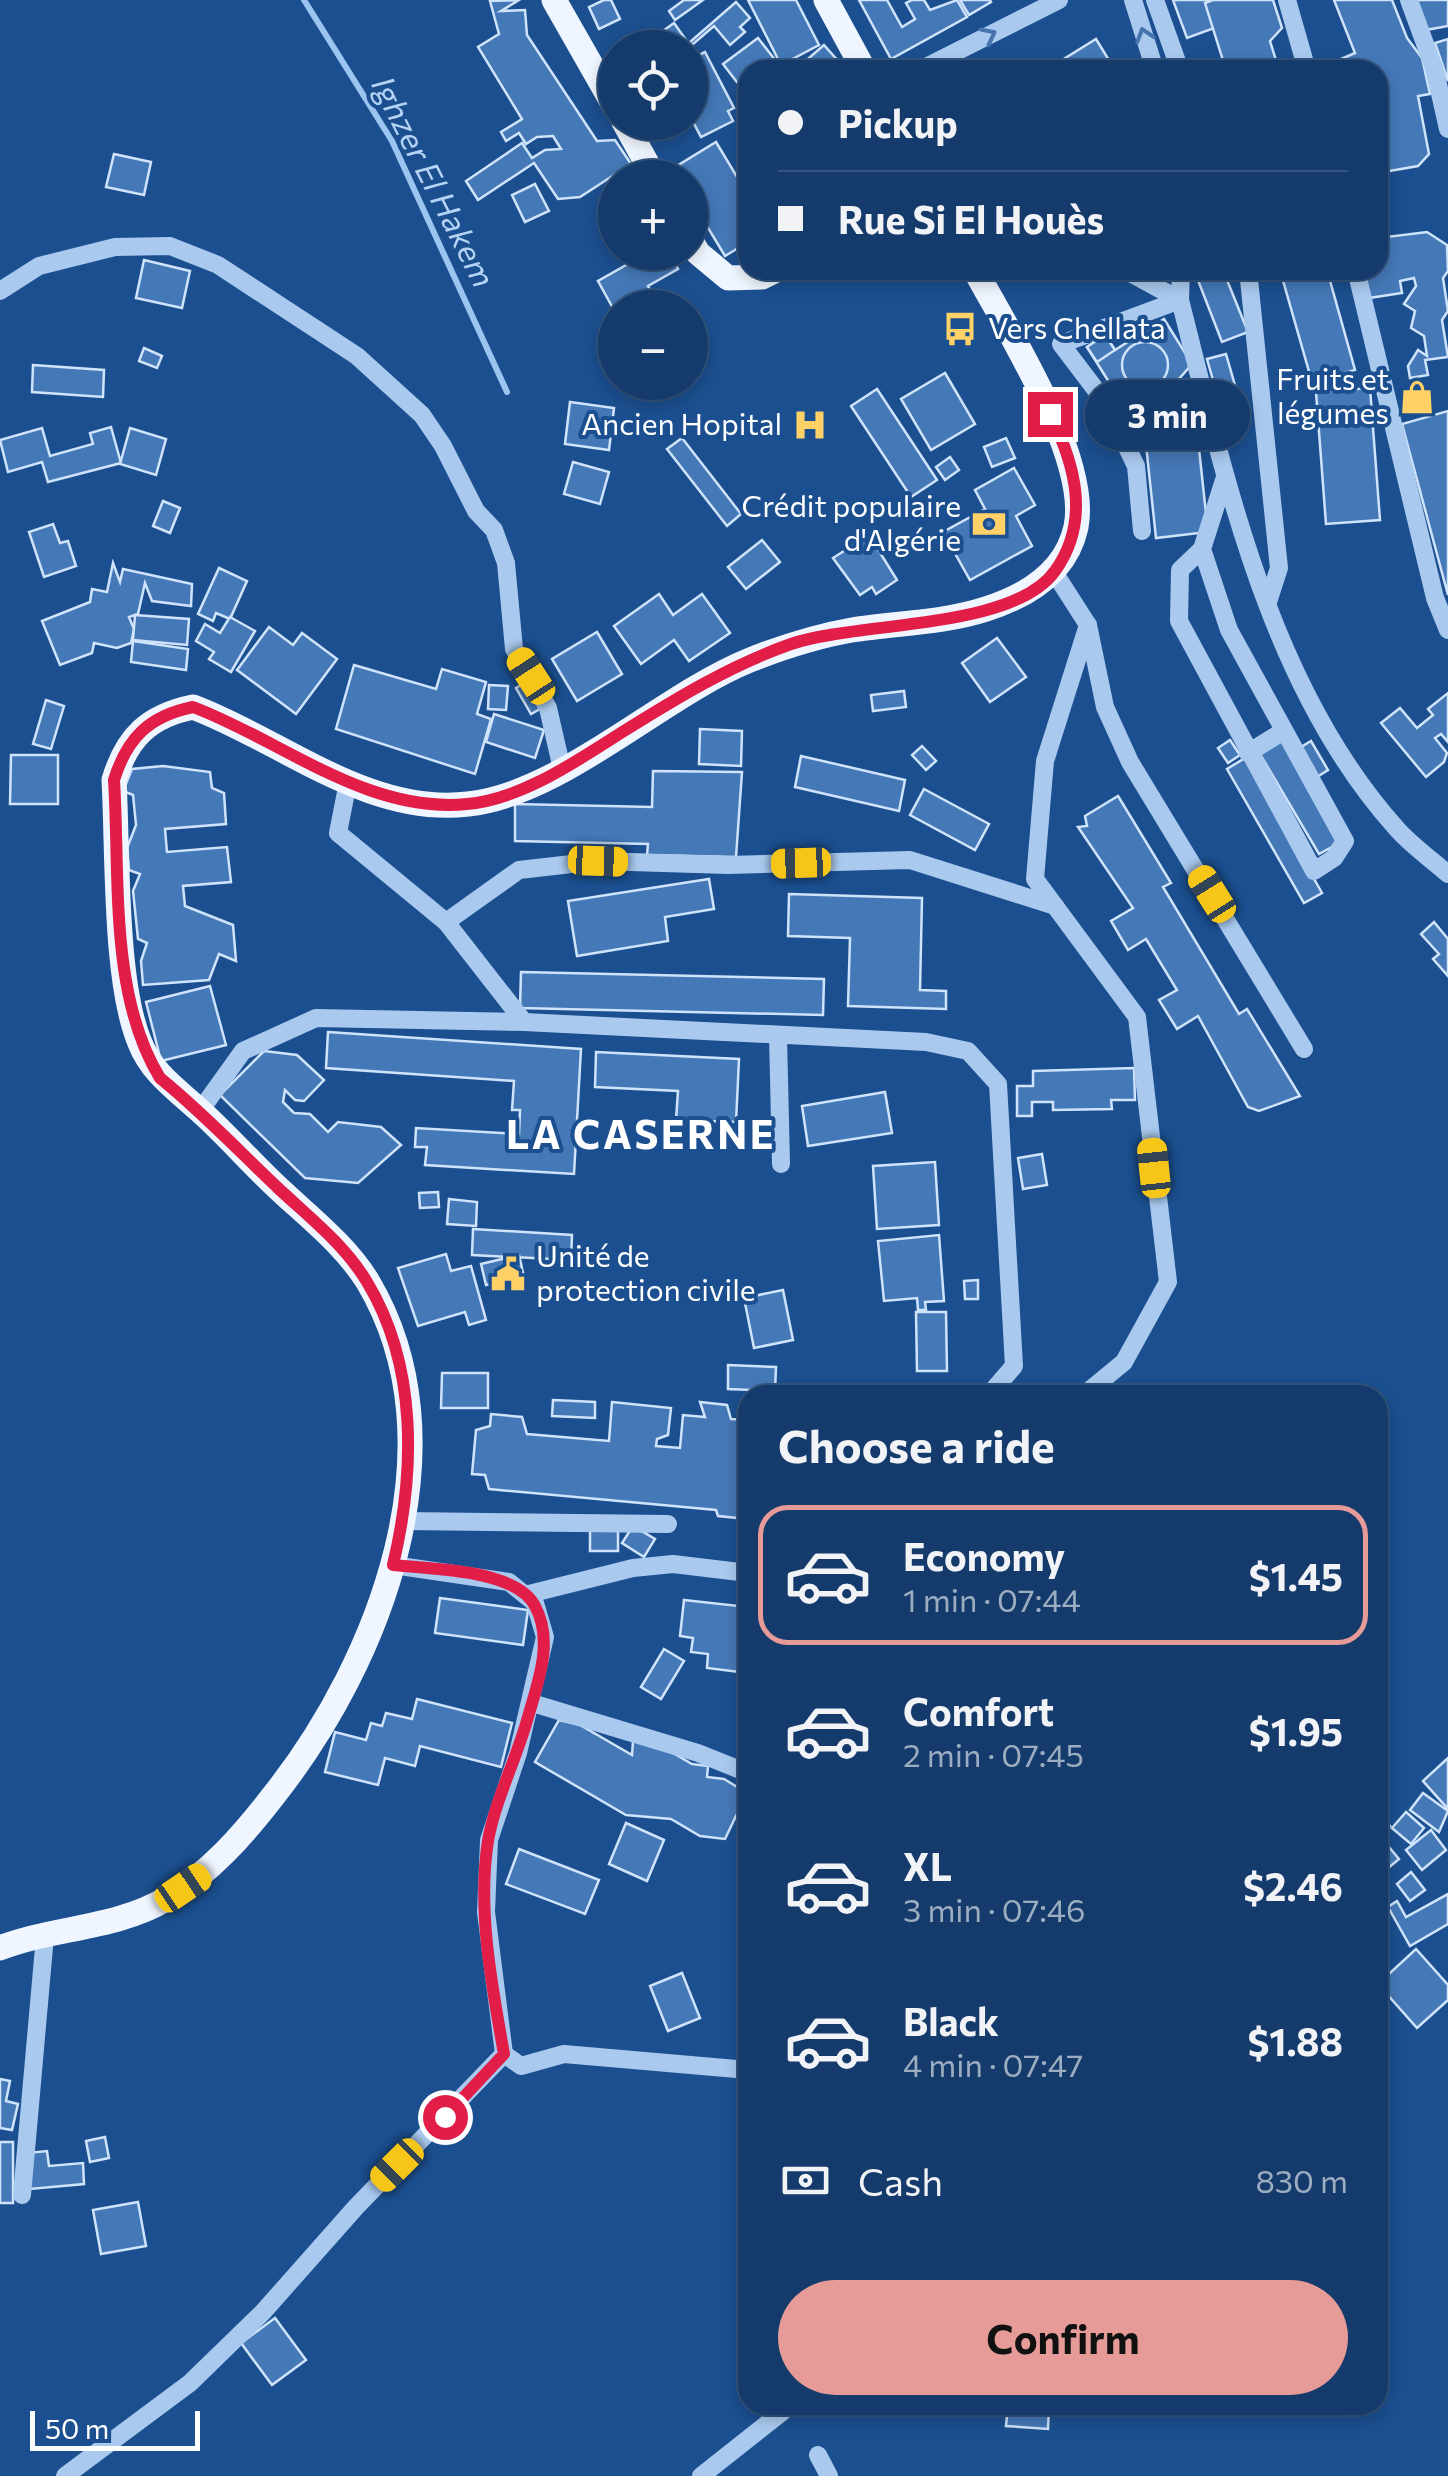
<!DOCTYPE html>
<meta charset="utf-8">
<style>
body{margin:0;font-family:Commissioner,sans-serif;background:#1d4271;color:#f1f3f6;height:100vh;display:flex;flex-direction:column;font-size:38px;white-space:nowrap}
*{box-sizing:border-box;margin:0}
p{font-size:32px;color:#9dadc1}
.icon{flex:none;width:55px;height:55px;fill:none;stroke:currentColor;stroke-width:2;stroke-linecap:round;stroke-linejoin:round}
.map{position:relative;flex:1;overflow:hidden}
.details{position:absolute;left:738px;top:1385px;width:650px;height:1030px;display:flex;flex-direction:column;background:#143b6b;border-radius:30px;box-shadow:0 5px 15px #0003,0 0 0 2px #33557e}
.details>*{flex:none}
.top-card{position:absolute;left:738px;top:60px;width:650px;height:220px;border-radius:30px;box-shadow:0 5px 15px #0003,0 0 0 2px #33557e;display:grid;align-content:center;height:220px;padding:0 40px;background:#143b6b}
.fabs{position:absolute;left:598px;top:30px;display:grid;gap:20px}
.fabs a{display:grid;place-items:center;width:110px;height:110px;border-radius:50%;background:#143b6b;box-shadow:0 5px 15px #0003,0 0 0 2px #33557e;font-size:50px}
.scale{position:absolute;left:30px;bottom:25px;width:170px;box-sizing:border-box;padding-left:10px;border:5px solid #fff;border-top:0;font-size:28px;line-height:35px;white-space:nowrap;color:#fff;-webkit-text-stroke:8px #1b4f8f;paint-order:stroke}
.end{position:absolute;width:45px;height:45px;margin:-22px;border:12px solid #e11d48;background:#fff;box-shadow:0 0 0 5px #fff}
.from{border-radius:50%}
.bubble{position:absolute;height:70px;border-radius:35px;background:#143b6b;box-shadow:0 5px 15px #0003,0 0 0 2px #33557e;font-size:32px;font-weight:700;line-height:70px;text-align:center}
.car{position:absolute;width:30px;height:60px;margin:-30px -15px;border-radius:12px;box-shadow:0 0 8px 2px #0007;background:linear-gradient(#f5c518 24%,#345 0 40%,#f5c518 0 76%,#345 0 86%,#f5c518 0)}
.top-card b{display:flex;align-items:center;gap:35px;height:95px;font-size:38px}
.top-card b+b{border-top:2px solid #33557e}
.top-card i{width:25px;height:25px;background:#f1f3f6}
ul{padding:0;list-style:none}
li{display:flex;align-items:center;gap:30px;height:140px;margin:0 20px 15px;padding:0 20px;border:5px solid transparent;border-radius:30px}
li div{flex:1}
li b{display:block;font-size:38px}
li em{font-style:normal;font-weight:700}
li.on{border-color:#e69b98}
li>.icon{width:90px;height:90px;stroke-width:1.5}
h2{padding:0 40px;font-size:45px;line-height:120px}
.pay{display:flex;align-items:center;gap:25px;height:110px;padding:0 40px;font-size:38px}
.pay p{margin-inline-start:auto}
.button{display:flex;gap:20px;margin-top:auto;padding:20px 40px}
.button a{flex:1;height:115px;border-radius:60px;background:#e69b98;color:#111;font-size:40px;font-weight:700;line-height:115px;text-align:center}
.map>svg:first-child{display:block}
</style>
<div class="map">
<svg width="1448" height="2476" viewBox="0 0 1448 2476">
<rect width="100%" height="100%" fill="#1b4f8f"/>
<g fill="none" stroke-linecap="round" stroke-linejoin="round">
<polyline stroke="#9cc4f0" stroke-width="6" points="304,0 392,141 507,392"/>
</g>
<g fill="#4478b7" stroke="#cfe3fa" stroke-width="2.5">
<polygon points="519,0 501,11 525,10 527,35 597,141 615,140 631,164 580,197 558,199 534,163 478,200 466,181 522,143 532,158 545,150 561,149 553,136 537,137 526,144 519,133 506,141 501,132 522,119 478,47 499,34 490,1"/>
<polygon points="604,0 611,0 620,19 599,29 589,7"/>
<polygon points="684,0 703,0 675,20 669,11"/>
<polygon points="748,0 796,0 819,45 781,65"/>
<polygon points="859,0 887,0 902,27 915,19 906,3 912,0 924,0 930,10 957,0 967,17 891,59"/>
<polygon points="960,0 990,0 991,2 969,15"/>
<polygon points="1173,0 1220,0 1228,23 1187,38"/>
<polygon points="1213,0 1273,0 1282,28 1270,41 1279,70 1226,70 1205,3"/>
<polygon points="1334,0 1392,0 1407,38 1422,58 1430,94 1418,96 1429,154 1418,166 1378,173 1378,70 1337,70 1341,59 1355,53"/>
<polygon points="1416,0 1448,0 1448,26 1426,30"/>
<polygon points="736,2 750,18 740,27 745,32 730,45 714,26 692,45 690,42"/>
<polygon points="674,23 689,44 685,48 670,48 660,33"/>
<polygon points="758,38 783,70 748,70 746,94 723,64"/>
<polygon points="1096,39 1115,70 1046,70"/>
<polygon points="1448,39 1448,81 1435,43"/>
<polygon points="824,45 839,62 830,70 795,70"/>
<polygon points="705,52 734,108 728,111 733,121 701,137 690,116 690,60"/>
<polygon points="716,142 748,195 748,242 725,256 690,198 690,178 678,178 672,169"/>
<polygon points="114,154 151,162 144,195 106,187"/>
<polygon points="535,184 549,211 525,222 512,195"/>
<polygon points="1427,232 1447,245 1448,271 1443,278 1448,311 1442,320 1448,357 1425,360 1428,375 1410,378 1408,366 1418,350 1427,356 1424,336 1411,328 1415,311 1404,304 1416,286 1414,278 1400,281 1402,293 1369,298 1364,270 1378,270 1378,238"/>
<polygon points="649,252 669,252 678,269 648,286 659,308 615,308 615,312 598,281"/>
<polygon points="144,260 190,271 182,308 136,298"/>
<polygon points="1194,270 1223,270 1248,332 1222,342"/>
<polygon points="1280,270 1327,270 1355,370 1312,382"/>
<polygon points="1164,319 1192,364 1150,412 1134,422 1087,347 1105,335 1115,350"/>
<polygon points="1105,335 1115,350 1097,362 1087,347"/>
<circle cx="1145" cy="365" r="23"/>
<polygon points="144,348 162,356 157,368 139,361"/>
<polygon points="1226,354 1245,420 1226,426 1207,359"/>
<polygon points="33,365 104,370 103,397 32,392"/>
<polygon points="945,373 975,424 931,450 901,399"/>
<polygon points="1370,388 1380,520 1326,524 1316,392"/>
<polygon points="877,389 937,480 911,497 851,406"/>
<polygon points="570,402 614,408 609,450 565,444"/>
<polygon points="1448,411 1448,595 1402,424"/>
<polygon points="1196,421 1208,532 1156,538 1144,426"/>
<polygon points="111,427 121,463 48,482 42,462 8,472 0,440 42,428 50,456 93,444 90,433"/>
<polygon points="130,428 166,439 156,475 120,464"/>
<polygon points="682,438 741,514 727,526 667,449"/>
<polygon points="1006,438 1015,458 992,467 984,447"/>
<polygon points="950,457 959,470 945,480 936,467"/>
<polygon points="573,462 609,472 600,504 564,494"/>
<polygon points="1014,468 1035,505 1016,516 1032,546 970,580 943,532 985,509 975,490"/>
<polygon points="163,501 180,508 170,533 153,526"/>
<polygon points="53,524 60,543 68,541 76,566 44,577 29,532"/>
<polygon points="869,535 897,580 876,594 872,587 860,595 833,558"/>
<polygon points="762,540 780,562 746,589 728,567"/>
<polygon points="113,563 120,582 123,569 192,584 191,606 152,601 145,583 138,614 129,617 134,629 131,643 117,648 94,643 92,653 60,665 42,621 90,602 92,589 107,592"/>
<polygon points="219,568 247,581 230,619 216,613 213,621 198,614"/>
<polygon points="659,594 673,615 702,594 730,633 689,661 674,640 641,664 614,626"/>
<polygon points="135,615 189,619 187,645 133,640"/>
<polygon points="230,617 255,631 231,672 209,659 214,652 196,641 205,624 220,633"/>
<polygon points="269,627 293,645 302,633 337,659 296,714 237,670"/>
<polygon points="597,632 622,674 577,701 552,659"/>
<polygon points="997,638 1026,677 990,702 962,663"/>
<polygon points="133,641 188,649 186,670 131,662"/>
<polygon points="354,665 436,689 442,669 486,682 477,714 491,719 475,774 336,729"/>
<polygon points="532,679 547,705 531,714 516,688"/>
<polygon points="489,685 508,686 506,710 488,709"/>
<polygon points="904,691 906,707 873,711 871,695"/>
<polygon points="1448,693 1448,742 1441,734 1435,738 1447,753 1444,762 1426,777 1381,723 1400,708 1417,728 1433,715 1428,709"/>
<polygon points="46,700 64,706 51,749 33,744"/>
<polygon points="494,714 544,730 535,758 486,742"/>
<polygon points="700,729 742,731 741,766 699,764"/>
<polygon points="1292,732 1301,747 1311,741 1328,770 1317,777 1339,843 1319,854 1257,749"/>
<polygon points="1230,740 1240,755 1228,763 1218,748"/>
<polygon points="922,746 936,761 926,770 912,755"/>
<polygon points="11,755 58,755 58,804 10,804"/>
<polygon points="801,756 905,780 899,811 795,787"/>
<polygon points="1245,758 1322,893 1304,903 1227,769"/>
<polygon points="163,766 210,772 212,788 224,793 226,824 165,829 167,852 227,847 231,882 183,886 185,906 233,925 236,961 219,954 209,980 143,985 141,961 147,943 138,939 133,891 140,874 129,870 127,848 136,825 133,795 123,791 132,769"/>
<polygon points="653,771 742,772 736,857 647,855 648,844 515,841 515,804 652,807"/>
<polygon points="924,789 989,824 975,850 910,815"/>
<polygon points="1118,796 1171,883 1163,887 1239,1014 1247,1009 1300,1096 1259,1111 1248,1107 1198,1016 1177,1029 1159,1000 1177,990 1146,939 1128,950 1111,921 1133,908 1078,827 1087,826 1085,816"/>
<polygon points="709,879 714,909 665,917 668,941 577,956 568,901"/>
<polygon points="789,894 922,898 920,990 946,991 946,1009 848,1006 850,938 788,936"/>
<polygon points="1434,922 1448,939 1448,976 1433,959 1439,954 1421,934"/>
<polygon points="521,972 824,979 823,1015 520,1008"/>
<polygon points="210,986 226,1045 161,1061 146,1002"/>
<polygon points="328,1032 581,1049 574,1174 425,1165 427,1147 415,1147 416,1128 519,1134 520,1110 512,1110 514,1081 326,1068"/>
<polygon points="264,1051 297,1055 324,1080 304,1101 295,1100 285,1090 283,1102 294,1113 310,1114 328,1132 338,1122 381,1127 401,1145 358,1183 305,1178 220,1095"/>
<polygon points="596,1052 739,1059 736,1122 676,1120 678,1091 595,1087"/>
<polygon points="1134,1068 1135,1100 1111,1100 1112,1109 1053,1110 1053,1102 1032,1102 1032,1116 1017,1116 1017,1086 1033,1086 1033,1071"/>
<polygon points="885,1092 892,1133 808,1146 802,1106"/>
<polygon points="1042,1154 1047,1185 1023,1189 1018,1158"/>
<polygon points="935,1162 939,1225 877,1229 873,1166"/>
<polygon points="438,1192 439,1207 420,1208 419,1193"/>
<polygon points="449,1199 477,1202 476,1226 447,1224"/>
<polygon points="473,1229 572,1235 571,1260 472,1255"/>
<polygon points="939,1235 944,1301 925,1302 926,1310 918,1310 917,1298 884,1301 878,1241"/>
<polygon points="446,1254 451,1271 471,1266 486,1320 469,1325 465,1312 418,1326 398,1268"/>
<polygon points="519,1255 524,1277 486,1285 481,1264"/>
<polygon points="978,1280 978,1299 965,1299 964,1281"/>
<polygon points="783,1290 793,1340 754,1348 744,1298"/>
<polygon points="916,1312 946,1312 947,1371 917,1371"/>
<polygon points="728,1365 776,1367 775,1391 728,1389"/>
<polygon points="442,1373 488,1373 488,1408 441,1408"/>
<polygon points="553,1400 595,1402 595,1418 552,1416"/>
<polygon points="612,1402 671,1408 668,1435 657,1439 656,1446 680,1448 683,1415 705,1417 700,1402 727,1405 731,1419 748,1420 748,1519 718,1516 716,1510 489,1489 485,1475 472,1474 476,1430 490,1426 491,1414 522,1417 527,1434 609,1441"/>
<rect x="590" y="1523" width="28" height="28"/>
<polygon points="633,1526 655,1539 644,1557 622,1543"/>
<polygon points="440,1598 528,1610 523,1645 435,1633"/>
<polygon points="684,1600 748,1607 748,1673 707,1668 708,1654 691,1652 693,1638 680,1636"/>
<polygon points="664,1649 684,1661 661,1699 641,1687"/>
<polygon points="417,1699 512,1723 501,1767 420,1746 415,1766 385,1758 378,1785 325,1772 335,1732 366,1740 371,1723 382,1726 386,1713 412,1719"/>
<polygon points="559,1720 580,1725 632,1755 633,1741 656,1743 692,1764 708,1766 707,1777 724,1779 747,1793 725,1839 700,1836 671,1819 626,1815 535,1762"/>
<polygon points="1448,1758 1448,1809 1423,1781"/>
<polygon points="1423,1793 1448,1811 1439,1832 1410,1810"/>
<polygon points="1378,1811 1390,1826 1379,1835 1399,1859 1381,1874"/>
<polygon points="1406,1812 1424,1828 1411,1844 1392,1828"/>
<polygon points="626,1823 664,1840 647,1881 609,1864"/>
<polygon points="1431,1830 1446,1850 1422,1870 1406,1850"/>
<polygon points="519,1849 599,1880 585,1914 506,1884"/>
<polygon points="1411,1872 1425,1890 1410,1901 1397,1884"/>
<polygon points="1448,1894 1448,1924 1410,1946 1388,1907 1397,1901 1406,1917"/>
<polygon points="1416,1949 1448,1985 1448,2000 1417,2028 1378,1984"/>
<polygon points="682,1973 700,2018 668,2031 650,1986"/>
<polygon points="0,2079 10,2081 6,2101 18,2104 12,2130 0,2128"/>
<polygon points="105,2137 109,2158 90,2162 86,2141"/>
<rect x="0" y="2142" width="13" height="61"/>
<polygon points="47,2151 49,2166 83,2163 84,2184 30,2189 27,2153"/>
<polygon points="138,2202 146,2246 101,2254 93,2210"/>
<polygon points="275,2318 306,2360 272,2385 241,2343"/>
<polygon points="1008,2405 1049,2407 1048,2429 1006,2426"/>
</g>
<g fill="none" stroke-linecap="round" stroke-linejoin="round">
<g stroke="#a9c9ee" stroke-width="18">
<polyline points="1133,0 1155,70"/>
<polyline points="1155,0 1180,70"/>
<polyline points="1287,0 1307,70"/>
<polyline points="1409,0 1435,71 1448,129"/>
<polyline points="920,70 1059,0"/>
<path d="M1125,270L1180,300C1226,480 1269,687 1397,829C1412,846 1431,859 1448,874"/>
<polyline points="1248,270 1279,568 1268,602"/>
<polyline points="1356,270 1435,598 1448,630"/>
<polyline points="0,291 39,266 115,247 170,246 218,265 357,356 422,415 443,446 476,511 494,530 506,563 514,649 548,708 562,769"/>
<polyline points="1142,531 1136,466 1105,402 1061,344 1180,300 1181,270"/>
<polyline points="1202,549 1229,630 1345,841 1334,858 1314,871 1179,621 1180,570 1202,549 1225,477"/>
<polyline points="1054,572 1088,625 1105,707 1130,762 1304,1049"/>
<polyline points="1248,753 1282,732"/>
<polyline points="348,782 338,833 446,922 524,1022"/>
<polyline points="446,922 519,870 598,861 728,865 910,860 1055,906"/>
<polyline points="778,1036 781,1164"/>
<polyline points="200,1111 243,1051 316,1018 524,1022 926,1042 968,1051 998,1084 1014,1366 989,1395"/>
<polyline points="1084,1395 1124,1362 1168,1282 1137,1017 1035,879 1045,761 1088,625"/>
<polyline points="404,1521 668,1524"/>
<polyline points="393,1565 509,1582 535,1603 545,1637 518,1753 489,1840 486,1912 504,2054"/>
<polyline points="525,1595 633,1568 673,1564 748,1573"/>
<polyline points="532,1703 698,1753 748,1773"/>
<polyline points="22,2195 45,1936"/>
<polyline points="818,2455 829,2476"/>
<polyline points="65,2476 190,2383 263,2312 356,2207 504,2054 521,2066 564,2054 748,2070"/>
<polyline points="701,2476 791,2405"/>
</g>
<g stroke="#f0f6ff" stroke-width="25">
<polyline points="554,0 615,107"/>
<polyline points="826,0 864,70"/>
<polyline points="624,122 655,178"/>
<polyline points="690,239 698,253 728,278 762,277 776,270"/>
<path d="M0,1948C53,1927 116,1929 166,1899C210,1873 243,1835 274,1795C380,1661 464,1444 368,1282C346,1246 310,1218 279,1189C252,1164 227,1135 199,1110C176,1089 152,1073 140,1043C114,982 118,850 114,780C127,737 149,716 193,707C281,740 368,816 468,804C562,794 661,696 750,660C783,647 817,636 852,630C896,623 943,623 986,609C1027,596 1066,573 1076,527C1090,459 1008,331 975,270"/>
</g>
</g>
<defs><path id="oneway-chevron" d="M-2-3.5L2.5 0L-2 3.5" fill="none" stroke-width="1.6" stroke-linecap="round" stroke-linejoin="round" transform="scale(2.5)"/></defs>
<g stroke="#4674ac">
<use href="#oneway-chevron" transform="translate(989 35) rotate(-27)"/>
<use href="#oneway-chevron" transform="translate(1144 35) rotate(-107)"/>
</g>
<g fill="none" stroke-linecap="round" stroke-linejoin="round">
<path stroke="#e11d48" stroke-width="12" d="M445,2117L504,2054C492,1986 477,1910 488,1841C495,1800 517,1758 528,1717C538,1682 554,1641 535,1606C516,1569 430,1569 393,1565C415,1473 418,1366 367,1282C345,1245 309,1217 278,1188C239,1151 202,1112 160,1078C109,995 120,876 114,780C127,738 149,716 193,707C281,740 367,814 467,804C523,799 578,760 624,731C677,698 731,665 791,644C859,621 1013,630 1055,571C1091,521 1075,464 1050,414"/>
</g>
<defs>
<g id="bus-bare" transform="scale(2.7)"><path d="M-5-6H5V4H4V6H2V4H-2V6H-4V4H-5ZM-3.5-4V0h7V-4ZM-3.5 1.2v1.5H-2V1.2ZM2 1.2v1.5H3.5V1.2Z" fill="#ffd166" stroke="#1b4f8f" stroke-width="2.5" paint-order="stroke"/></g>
<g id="shop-bare" transform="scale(2.7)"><path d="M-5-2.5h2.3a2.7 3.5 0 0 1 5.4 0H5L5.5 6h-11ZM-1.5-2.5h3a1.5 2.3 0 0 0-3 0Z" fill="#ffd166" stroke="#1b4f8f" stroke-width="2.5" paint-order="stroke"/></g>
<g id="hospital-bare" transform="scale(2.7)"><path d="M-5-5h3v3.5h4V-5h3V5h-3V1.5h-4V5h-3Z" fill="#ffd166" stroke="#1b4f8f" stroke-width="2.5" paint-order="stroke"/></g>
<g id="bank-bare" transform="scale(2.7)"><path d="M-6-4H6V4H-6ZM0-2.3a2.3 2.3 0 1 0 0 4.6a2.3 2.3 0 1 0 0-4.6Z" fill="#ffd166" stroke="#1b4f8f" stroke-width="2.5" paint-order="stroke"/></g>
<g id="civic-bare" transform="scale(2.7)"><path d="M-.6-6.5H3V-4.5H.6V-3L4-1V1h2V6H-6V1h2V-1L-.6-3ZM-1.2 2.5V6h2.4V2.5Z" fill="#ffd166" stroke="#1b4f8f" stroke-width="2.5" paint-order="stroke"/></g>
</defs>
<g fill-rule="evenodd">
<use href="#bus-bare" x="960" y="329"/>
<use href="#shop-bare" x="1417" y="397"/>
<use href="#hospital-bare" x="810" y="425"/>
<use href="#bank-bare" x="989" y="524"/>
<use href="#civic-bare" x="508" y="1274"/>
</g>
<g text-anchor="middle" stroke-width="8" stroke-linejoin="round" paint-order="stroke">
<g font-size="30" fill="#fff" stroke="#1b4f8f" text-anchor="end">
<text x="988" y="339" text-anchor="start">Vers Chellata</text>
<text x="1389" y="390">Fruits et<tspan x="1389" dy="34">légumes</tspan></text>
<text x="782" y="435">Ancien Hopital</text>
<text x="961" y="517">Crédit populaire<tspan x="961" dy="34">d'Algérie</tspan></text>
<text x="536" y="1267" text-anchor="start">Unité de<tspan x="536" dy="34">protection civile</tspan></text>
</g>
<g font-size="32" font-style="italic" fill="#b5d3f5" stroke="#1b4f8f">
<text transform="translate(433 182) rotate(63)" y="11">Ighzer El Hakem</text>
</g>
<g font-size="40" font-weight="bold" letter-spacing="2.5" fill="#fff" stroke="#1b4f8f">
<text x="641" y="1149">LA CASERNE</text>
</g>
</g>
</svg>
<div class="fabs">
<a><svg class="icon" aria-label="locate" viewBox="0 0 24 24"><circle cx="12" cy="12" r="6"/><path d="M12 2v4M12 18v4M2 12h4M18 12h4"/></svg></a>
<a>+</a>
<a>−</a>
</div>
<div class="scale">50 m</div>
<i class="end from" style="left:445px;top:2117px"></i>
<i class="end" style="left:1050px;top:414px"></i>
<div class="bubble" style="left:1085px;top:380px;width:165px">3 min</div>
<i class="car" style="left:531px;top:676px;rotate:327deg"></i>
<i class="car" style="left:598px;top:861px;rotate:92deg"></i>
<i class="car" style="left:801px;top:863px;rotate:268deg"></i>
<i class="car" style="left:1212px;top:894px;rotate:328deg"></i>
<i class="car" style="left:1154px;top:1168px;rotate:354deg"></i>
<i class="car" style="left:183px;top:1888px;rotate:56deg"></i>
<i class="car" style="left:397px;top:2165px;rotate:225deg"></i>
<div class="top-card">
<b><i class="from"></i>Pickup</b>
<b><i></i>Rue Si El Houès</b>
</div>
<section class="details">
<h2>Choose a ride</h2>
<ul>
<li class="on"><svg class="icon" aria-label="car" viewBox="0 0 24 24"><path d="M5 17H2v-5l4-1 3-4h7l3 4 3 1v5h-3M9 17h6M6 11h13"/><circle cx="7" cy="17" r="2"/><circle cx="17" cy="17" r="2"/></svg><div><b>Economy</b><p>1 min · 07:44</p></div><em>$1.45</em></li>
<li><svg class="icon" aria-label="car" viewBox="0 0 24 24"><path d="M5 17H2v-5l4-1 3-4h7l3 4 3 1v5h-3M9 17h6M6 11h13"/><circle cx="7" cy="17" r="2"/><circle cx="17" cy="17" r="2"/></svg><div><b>Comfort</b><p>2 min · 07:45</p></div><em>$1.95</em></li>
<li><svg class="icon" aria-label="car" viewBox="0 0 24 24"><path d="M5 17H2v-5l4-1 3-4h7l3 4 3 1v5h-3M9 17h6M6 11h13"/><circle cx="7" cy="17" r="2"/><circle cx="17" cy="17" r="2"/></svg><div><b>XL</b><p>3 min · 07:46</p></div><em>$2.46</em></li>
<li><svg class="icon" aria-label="car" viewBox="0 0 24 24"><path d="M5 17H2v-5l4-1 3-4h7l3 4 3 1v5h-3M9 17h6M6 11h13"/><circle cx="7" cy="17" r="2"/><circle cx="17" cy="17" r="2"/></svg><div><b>Black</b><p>4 min · 07:47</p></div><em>$1.88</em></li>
</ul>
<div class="pay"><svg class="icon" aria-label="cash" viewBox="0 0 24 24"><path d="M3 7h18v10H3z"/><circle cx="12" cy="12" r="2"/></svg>Cash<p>830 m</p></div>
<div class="button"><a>Confirm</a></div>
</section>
</div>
